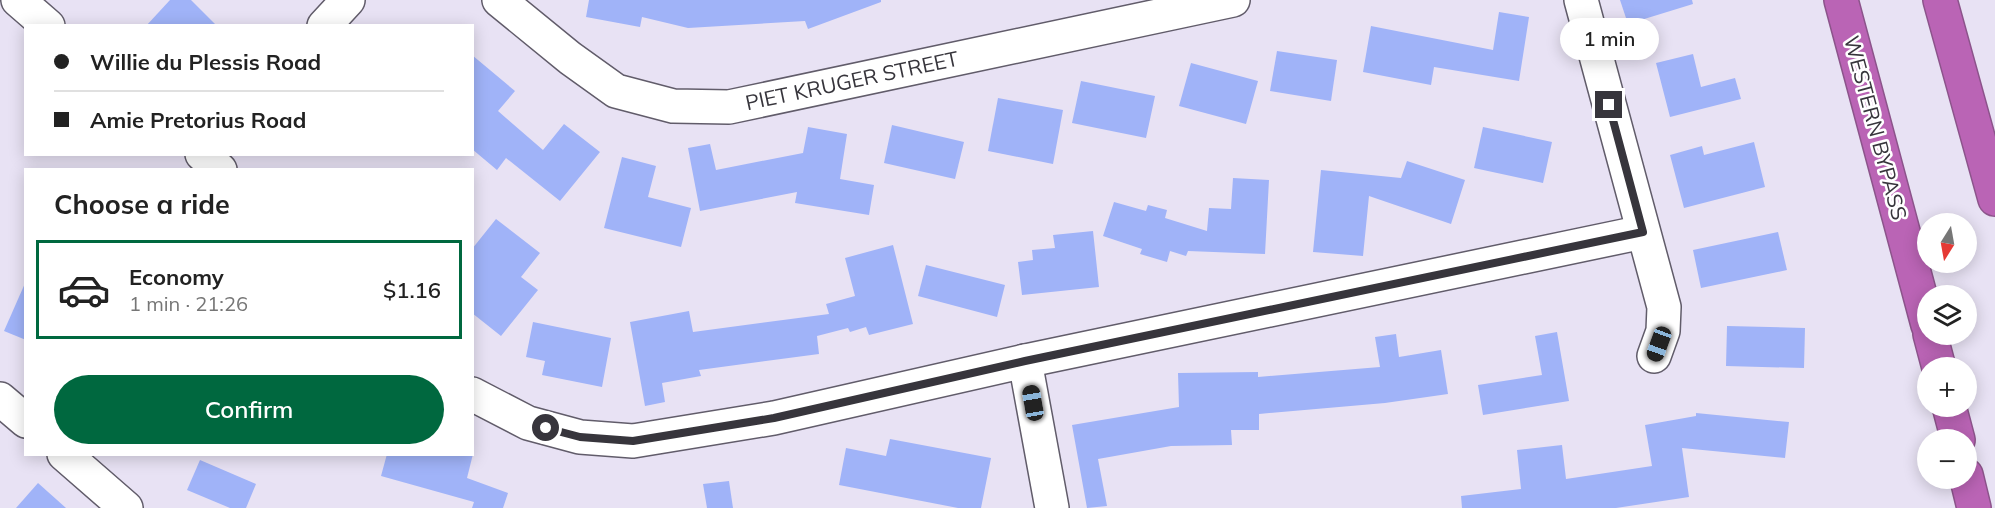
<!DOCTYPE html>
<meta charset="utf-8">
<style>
body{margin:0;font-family:Mulish,sans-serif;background:#f2f2f2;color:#222;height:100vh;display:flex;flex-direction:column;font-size:22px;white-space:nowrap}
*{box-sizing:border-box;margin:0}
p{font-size:20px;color:#767676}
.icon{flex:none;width:33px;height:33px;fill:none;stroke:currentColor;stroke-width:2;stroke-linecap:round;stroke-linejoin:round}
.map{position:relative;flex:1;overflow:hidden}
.side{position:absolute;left:24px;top:168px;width:450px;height:288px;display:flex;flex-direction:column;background:#fff;border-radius:0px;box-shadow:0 3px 15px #0003}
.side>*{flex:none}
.guide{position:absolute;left:24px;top:24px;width:450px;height:132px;border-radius:0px;box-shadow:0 3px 15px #0003;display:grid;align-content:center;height:132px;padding:0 30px;background:#fff}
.needle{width:39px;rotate:191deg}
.fabs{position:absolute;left:1917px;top:213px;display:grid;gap:12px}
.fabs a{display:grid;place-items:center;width:60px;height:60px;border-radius:50%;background:#fff;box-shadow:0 3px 15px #0003;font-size:30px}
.end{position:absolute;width:27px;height:27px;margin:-14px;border:8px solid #37353c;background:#fff;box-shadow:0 0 0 3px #fff}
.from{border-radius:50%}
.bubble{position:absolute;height:42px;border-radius:21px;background:#fff;box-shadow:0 3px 15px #0003;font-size:20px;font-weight:600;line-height:42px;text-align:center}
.car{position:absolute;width:18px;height:36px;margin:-18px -9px;border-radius:8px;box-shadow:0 0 4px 2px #0007;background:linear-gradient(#222 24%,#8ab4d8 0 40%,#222 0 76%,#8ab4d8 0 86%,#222 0)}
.guide b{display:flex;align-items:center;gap:21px;height:57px;font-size:22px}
.guide b+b{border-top:2px solid #e0e0e0}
.guide i{width:15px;height:15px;background:#222}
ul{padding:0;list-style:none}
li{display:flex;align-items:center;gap:18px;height:99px;margin:0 12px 9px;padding:0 18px;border:3px solid transparent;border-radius:0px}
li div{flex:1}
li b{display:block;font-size:22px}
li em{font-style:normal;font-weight:600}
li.active{border-color:#00683f}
li>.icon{width:54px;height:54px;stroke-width:1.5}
h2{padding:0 30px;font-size:27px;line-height:72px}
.button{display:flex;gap:12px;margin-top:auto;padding:12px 30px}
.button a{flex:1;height:69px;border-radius:36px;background:#00683f;color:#fff;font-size:24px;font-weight:600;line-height:69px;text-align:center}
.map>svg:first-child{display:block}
</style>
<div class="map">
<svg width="1995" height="508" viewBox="0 0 1995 508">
<rect width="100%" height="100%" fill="#e8e2f4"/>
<g fill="#a0b3f8">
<polygon points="170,0 191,0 217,26 146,26"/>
<polygon points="589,0 881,0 881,2 808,29 805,21 688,28 642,17 640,27 586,17"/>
<polygon points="1620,0 1692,0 1693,4 1628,24"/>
<polygon points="1499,12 1529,17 1519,81 1434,67 1431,85 1363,72 1371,26 1493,50"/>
<polygon points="1277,51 1337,60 1331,101 1270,91"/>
<polygon points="1693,54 1701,87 1735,78 1741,99 1670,117 1656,63"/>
<polygon points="472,55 515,91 498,111 543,150 564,124 600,152 560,201 506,158 497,170 472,149"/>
<polygon points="1191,63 1258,81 1246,124 1179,106"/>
<polygon points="1081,81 1155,96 1146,138 1072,123"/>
<polygon points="998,98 1063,110 1053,164 988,151"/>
<polygon points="892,125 964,142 955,179 884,163"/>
<polygon points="808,127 847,134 840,179 874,185 869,215 795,203 797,192 700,211 688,148 710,144 716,170 803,153"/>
<polygon points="1483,127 1552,142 1543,183 1474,168"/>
<polygon points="1754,142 1765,187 1684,208 1670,155 1702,146 1704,155"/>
<polygon points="622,157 656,166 648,197 691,208 681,247 604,228"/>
<polygon points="1407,161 1465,180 1451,224 1369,196 1363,256 1313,252 1321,170 1401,178"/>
<polygon points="1233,178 1269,180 1265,254 1188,251 1186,256 1170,251 1167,262 1140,254 1142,249 1103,236 1114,202 1146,211 1148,205 1167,210 1165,218 1207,231 1209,208 1231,209"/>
<polygon points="496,219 540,253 521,277 538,290 501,336 472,313 472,249"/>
<polygon points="1093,231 1099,287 1022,295 1018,262 1033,260 1032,250 1055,248 1053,235"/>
<polygon points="1778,232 1787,270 1701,288 1693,250"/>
<polygon points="893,245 913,324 869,335 866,327 850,332 848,328 817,336 819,354 699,370 701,376 662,383 665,402 645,406 630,322 689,311 693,332 829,314 826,304 855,296 845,258"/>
<polygon points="926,265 1005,285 997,317 918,296"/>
<polygon points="26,281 26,340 4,331"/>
<polygon points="533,322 611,338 602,387 542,375 545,361 526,357"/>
<polygon points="1727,326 1805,328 1804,368 1726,366"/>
<polygon points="1557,332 1569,401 1483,415 1478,385 1542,375 1535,336"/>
<polygon points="1396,334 1399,357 1441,350 1448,394 1385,403 1259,414 1259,430 1231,430 1232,445 1171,446 1098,459 1107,506 1087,508 1072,425 1179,407 1178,373 1258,372 1258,377 1380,367 1375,337"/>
<polygon points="1696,413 1789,422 1785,458 1682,448 1689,497 1616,508 1462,508 1461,496 1521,489 1517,450 1562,445 1566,479 1652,466 1645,425 1696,416"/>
<polygon points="890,439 991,458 981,508 958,508 839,485 846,448 886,456"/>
<polygon points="387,454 473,454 467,478 508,493 503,508 472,508 474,502 381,476"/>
<polygon points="200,460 256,484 246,508 230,508 187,490"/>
<polygon points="729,481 733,508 707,508 703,484"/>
<polygon points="38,483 66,508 16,508"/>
</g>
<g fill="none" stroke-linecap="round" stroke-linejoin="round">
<g stroke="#615c6a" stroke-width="36">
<g id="minor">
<polyline points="18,0 48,26"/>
<polyline points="499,0 570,58 616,91 673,106 729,107 1233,0"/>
<polyline points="1581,0 1664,307 1663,331 1654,356"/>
<polyline points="324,26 348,0"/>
<polyline points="202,154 220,170"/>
<polyline points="1025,361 1052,508"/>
<polyline points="472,394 528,423 580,437 633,441 774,418 1025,361 1643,232"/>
<polyline points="0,399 26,421"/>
<polyline points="64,454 126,508"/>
</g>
</g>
<g stroke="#8c548b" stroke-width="36">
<g id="highway">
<polyline points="1841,0 1928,325"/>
<polyline points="1940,0 1995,199"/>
<polyline points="1930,334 1939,368"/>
<polyline points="1949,406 1958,440"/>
<polyline points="1966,475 1974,508"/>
</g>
</g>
<use href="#minor" stroke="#fff" stroke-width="33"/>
<use href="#highway" stroke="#ba64b5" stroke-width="33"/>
</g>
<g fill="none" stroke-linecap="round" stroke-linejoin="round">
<polyline stroke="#37353c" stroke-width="8" points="546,428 580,437 633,441 774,418 1025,361 1643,232 1609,105"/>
</g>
<g text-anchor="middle" stroke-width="5" stroke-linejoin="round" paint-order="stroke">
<g font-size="21" fill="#37353c" stroke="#fff">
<text transform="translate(852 81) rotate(-12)" y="7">PIET KRUGER STREET</text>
<text transform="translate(1875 128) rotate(75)" y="7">WESTERN BYPASS</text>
</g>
</g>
</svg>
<div class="fabs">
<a><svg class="needle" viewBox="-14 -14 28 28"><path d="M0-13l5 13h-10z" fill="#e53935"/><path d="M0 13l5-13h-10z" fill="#767676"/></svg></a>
<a><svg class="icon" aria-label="layers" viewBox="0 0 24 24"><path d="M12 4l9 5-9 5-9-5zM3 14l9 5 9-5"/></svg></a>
<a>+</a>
<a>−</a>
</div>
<i class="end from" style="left:546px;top:428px"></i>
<i class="end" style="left:1609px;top:105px"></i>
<div class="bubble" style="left:1560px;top:18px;width:99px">1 min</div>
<i class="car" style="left:1659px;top:344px;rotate:200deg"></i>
<i class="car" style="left:1033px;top:403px;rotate:350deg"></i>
<div class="guide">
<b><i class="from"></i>Willie du Plessis Road</b>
<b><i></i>Amie Pretorius Road</b>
</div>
<section class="side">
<h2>Choose a ride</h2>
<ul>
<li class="active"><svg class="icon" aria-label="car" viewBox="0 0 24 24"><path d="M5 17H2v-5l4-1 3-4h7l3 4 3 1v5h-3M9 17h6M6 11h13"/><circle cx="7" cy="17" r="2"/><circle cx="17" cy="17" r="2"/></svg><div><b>Economy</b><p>1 min · 21:26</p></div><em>$1.16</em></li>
</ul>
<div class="button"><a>Confirm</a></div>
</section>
</div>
